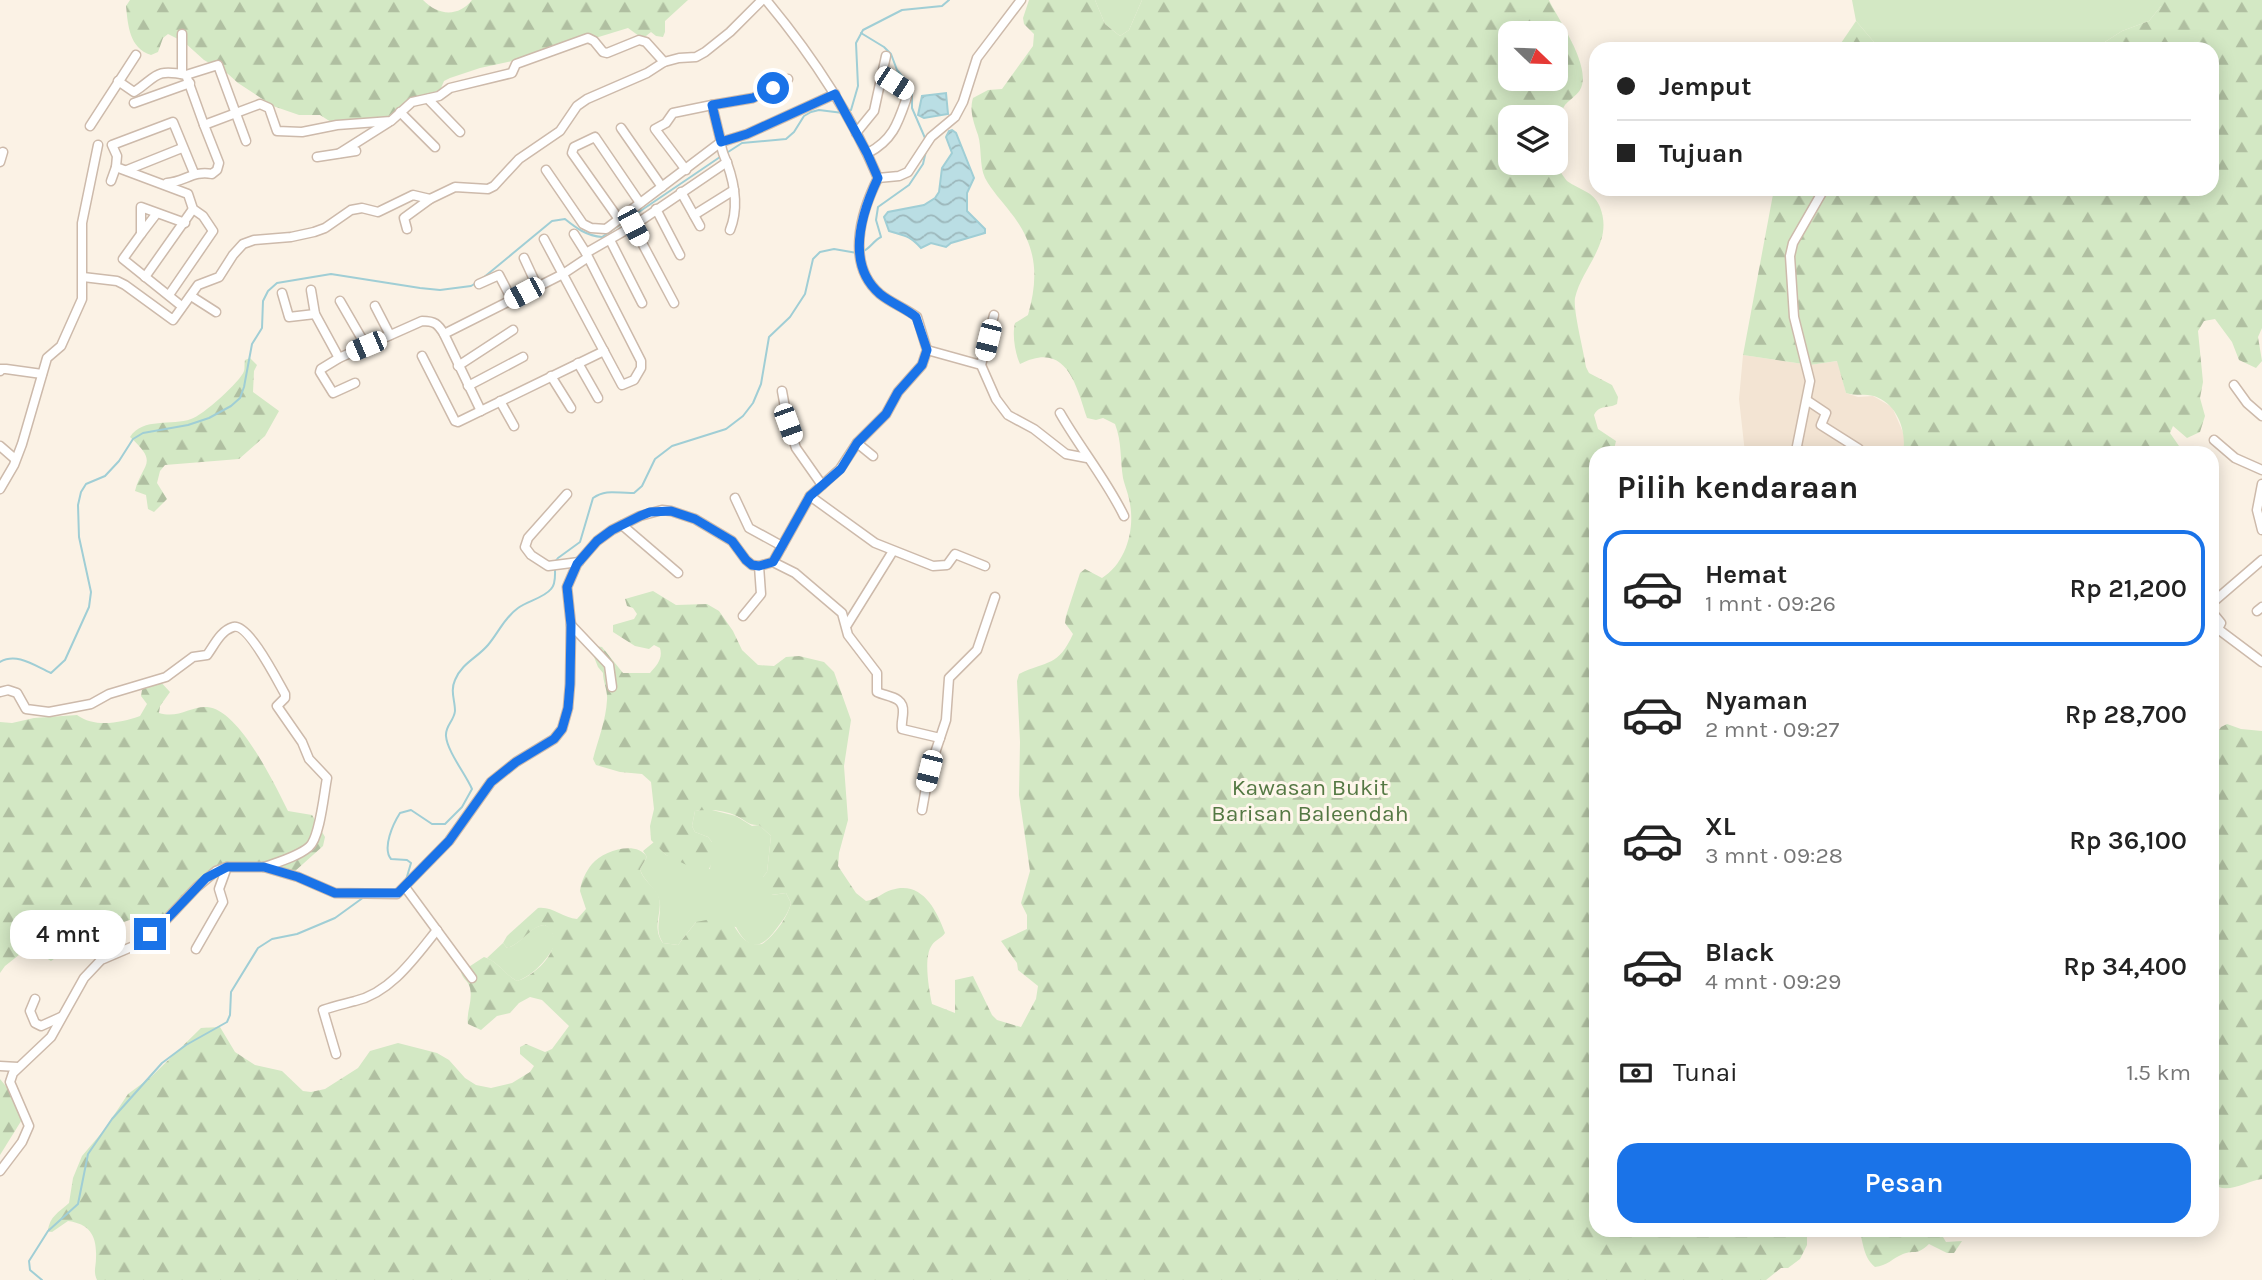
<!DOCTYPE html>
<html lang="id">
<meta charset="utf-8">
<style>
body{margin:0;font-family:Karla,sans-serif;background:#f6f6f6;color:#222;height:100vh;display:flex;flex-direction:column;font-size:26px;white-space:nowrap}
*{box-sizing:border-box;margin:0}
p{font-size:23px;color:#767676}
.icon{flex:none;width:38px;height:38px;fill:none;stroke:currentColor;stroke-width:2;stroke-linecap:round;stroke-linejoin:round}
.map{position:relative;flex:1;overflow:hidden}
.side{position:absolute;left:1589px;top:446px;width:630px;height:791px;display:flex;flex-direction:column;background:#fff;border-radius:21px;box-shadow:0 4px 18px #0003}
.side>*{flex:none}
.banner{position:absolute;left:1589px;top:42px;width:630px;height:154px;border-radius:21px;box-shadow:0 4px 18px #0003;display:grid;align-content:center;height:154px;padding:0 28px;background:#fff}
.needle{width:46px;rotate:113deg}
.controls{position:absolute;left:1498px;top:21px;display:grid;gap:14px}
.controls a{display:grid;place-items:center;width:70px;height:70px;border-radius:14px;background:#fff;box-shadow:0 4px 18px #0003;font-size:35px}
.end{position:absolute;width:32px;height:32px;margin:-16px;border:9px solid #1a73e8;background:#fff;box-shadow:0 0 0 4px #fff}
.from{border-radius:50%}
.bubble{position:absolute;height:49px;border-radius:21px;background:#fff;box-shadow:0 4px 18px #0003;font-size:23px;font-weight:600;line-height:49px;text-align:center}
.car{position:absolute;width:21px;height:42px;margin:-21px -10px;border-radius:9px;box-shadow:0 0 5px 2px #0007;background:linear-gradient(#fff 24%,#345 0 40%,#fff 0 76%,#345 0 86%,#fff 0)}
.banner b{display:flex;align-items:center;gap:24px;height:66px;font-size:26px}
.banner b+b{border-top:2px solid #e0e0e0}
.banner i{width:18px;height:18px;background:#222}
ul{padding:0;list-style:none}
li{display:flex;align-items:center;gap:21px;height:116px;margin:0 14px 10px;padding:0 14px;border:4px solid transparent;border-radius:21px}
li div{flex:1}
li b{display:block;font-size:26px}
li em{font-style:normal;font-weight:600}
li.selected{border-color:#1a73e8}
li>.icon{width:63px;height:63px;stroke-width:1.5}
h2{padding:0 28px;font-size:32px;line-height:84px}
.pay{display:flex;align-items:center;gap:18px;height:77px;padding:0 28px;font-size:26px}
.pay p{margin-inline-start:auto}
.action{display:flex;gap:14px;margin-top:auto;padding:14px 28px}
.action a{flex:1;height:80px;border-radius:21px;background:#1a73e8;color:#fff;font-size:28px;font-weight:600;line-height:80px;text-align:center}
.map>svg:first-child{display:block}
</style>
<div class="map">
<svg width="2262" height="1280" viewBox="0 0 2262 1280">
<defs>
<pattern id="forest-firs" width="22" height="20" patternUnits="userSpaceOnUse" patternTransform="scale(1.75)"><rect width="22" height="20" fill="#d3e8c4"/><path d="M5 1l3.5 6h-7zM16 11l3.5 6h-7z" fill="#b0bfa1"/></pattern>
<pattern id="water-waves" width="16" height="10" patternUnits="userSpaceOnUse" patternTransform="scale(1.75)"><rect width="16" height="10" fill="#badee4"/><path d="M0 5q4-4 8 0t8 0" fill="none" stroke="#9cb7bb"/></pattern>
</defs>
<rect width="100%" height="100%" fill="#fbf2e5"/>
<polygon fill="#f3e4d3" points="1743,355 1810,365 1838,361 1846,393 1858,397 1873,396 1892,407 1906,439 1903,453 1745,453 1739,399"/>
<g fill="#d3e8c4">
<polygon points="1095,0 1142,0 1129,30 1120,36 1105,24"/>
<polygon points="1852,0 2161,0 2161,6 2149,21 2122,31 2094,49 1880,49 1856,21"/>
<path d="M708,809L736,816L752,826L759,825L771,836L767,872L763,877L772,895L786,893L791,903C789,912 783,920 777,928C762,949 749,952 736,927L696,922L678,945L663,943C654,930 661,918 660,904C659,889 644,883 640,869L647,857L643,851L654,842L666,855L710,869L712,842L708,837L695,832L692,826L695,811Z"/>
<path d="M545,925L551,929L556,942C550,957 533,976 517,981C505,975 499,963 487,958L503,943L507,948C522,944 529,926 545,925Z"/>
</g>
<g fill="url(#forest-firs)" fill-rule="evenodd">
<path d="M130,0H423C438,16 459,17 472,0H688L665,21V32L663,37L656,36L651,32L646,36H639L628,28L540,55L480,68L450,78L444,81L441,88L431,96L408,103L375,125L346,126L331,122L320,115H299L273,106L238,83L228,74L204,60L184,42L168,34L163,38L158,52L151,55C129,48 128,25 126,6Z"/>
<path d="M1029,0H1095L1105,24L1120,36L1129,30L1142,0H1549C1558,20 1593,67 1580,90C1576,96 1569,100 1565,105C1558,115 1558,131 1556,142V117H1510V163H1555C1558,168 1563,176 1567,181C1579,190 1594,191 1600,207C1614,243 1582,267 1575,298C1573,311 1584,352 1586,367L1589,373L1612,385L1618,397L1617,404C1608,409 1600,404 1594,415L1598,429L1616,441L1613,453H1596V1230H1833L1807,1236V1245L1800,1259L1788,1268H1781L1766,1280H97C93,1271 96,1267 96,1258C97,1236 90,1224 68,1221L52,1232L48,1231C49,1217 59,1212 69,1203L73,1178L82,1156L104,1130L128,1094L151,1077L201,1028L220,1027L235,1052L255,1065L282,1071L303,1091L311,1092L325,1089L358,1068L370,1051L398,1043L437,1053L449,1060L465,1078L476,1085L491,1088L512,1083L530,1072L534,1066L520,1054V1047L526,1044L545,1052L552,1049L569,1026L542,1000L530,997L519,1003L510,1013L497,1016L481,1030L468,1024C466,1012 473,1001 470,988C468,980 463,980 461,972L484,957C498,961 504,974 517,981C536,976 570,943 545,925C530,926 522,944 507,948L503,943L507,936L538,908C552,906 563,918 577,919L586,909L580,891C581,882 586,871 592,864C603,851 636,840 647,857L640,869C643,882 656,886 659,898C663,913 651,926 663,943L678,945L696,922L727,916C738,929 742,947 762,944C774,936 788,917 791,903L786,893L771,895L758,893L750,881L755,877H763L767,872L771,836L759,825C749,826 745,820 737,816C724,810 709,809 695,811L692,826L695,832L708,837L712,842C712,854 714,866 705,874L666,855L651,840L650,826L654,809L651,782L642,774L620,772L596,765L593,759C598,740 606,720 607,700C608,691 603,682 603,673L598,667L592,652L596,646L602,647L623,673H650C657,665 663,659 660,648L654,645L649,649L635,646L613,632V625L634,619L637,614L633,608L627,606L625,599L653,591L676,605L707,604L719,611L733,631L742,650L758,665L774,666L786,657L799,656L824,662L834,672L851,720L844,766L848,820L839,853L838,866L856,893L866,901C876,900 882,893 891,890C921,880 936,908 945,933C941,939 936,939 932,945C923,957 929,989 932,1004L955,1013V980L973,976L992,1015L997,1020L1021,1027L1036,999L1038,986L1018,970L1017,963L1001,941L1027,929V915L1021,903L1030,871L1019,795L1020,742L1017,681L1019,674C1048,660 1058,667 1073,634L1065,623L1066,616L1080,573L1085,569L1102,578C1125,564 1135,531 1130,504C1129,495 1125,487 1123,478C1120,459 1122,442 1115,424L1103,418L1096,420L1087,418C1076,384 1066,340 1020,364C1015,353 1012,335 1015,323L1028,315C1039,276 1037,246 1011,213C1002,201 992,191 985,178C979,165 982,148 978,135C974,123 969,111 973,98L988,90L1002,89L1033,46L1034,34L1024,24L1023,18ZM1510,33H1556V79H1510Z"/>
<path d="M2161,0H2262V328L2258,337L2262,361L2256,368L2239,360L2232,342L2215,319L2204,321L2198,331L2203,382L2200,398L2205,416L2200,432L2187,438L2173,426L2170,433L2179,446L2170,453H1956L1953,450L1948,453H1903C1907,432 1898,404 1874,396C1866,394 1856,396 1846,393L1837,361L1810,365L1743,355L1774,189H2212V49H2094L2122,31L2149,21L2161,6Z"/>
<polygon points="1856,21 1880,49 1837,49"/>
<path d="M250,358L257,365L254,371L253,392L279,411L265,436L239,459L165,465L160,471L157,483L167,499L154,512L148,509L146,495L135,491C142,463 160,464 130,437C143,417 172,426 191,419C202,416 241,381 244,371C245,368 244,364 245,360Z"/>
<path d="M158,679L170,692L160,706L159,713C179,719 190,706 207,707C239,709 275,785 288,811L312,815L325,837L323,846L294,872L238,863L208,871L149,929L141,917C108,925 79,941 51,961L29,947L5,966L0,973V722L12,723L34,718L77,715C95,728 120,723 140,716L147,704L141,696L142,690L148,681Z"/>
<path d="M2227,724L2241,729L2262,731V1179C2246,1181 2226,1196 2212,1183V741L2221,727Z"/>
<polygon points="0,1079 10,1091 23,1118 0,1155"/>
<path d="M1859,1230H1944L1943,1237L1946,1242L1962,1241L1954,1253H1947L1929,1244C1915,1257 1916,1249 1903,1254C1893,1258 1887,1266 1875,1267C1863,1257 1864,1244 1859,1230Z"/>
</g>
<g fill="url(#water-waves)" stroke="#a0ced5" stroke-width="2">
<polygon points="946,93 948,114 924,118 918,115 922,96"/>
<path d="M952,130L956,133L974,178L967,193V211L985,229V233L951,243L946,247L931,243L921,248C909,235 905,236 889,231L884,217L888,212L924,205L935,198L939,192L942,168L952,153L946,137L949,131Z"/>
</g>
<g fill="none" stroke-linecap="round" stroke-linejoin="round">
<g stroke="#a0ced5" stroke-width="2">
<polyline points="861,33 884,47 891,54 897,70 912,88 912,108 925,138"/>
<polyline points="848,111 851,110 858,86 856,43 863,30 902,10 942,6 949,0"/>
<polyline points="725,154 742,143 786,139 794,132 804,116 811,112 819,110 843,113"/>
<path d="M862,252C871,248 873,241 881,237L876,220L878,207L909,185L923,164L926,151"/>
<path d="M483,278L552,221L565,219C576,228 587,236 602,237L720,157"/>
<path d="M554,563L558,558L580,542L593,498C607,488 619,494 634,493L642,486L655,459L672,446L726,429L743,416L753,403L761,384L769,337L790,317L805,294L813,259L820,252L834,249L857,253"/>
<path d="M0,662C17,652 35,666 51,673L65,660L89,607L91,592L79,537L78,505L81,492L86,484L105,476L119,461L133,439L143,433L188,425L209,418L231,406L240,398L244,387L252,344L262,328L263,301L268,291L277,283L331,274L420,288L440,290L471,286L476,283"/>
<path d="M406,880L411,863L407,860L391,859C382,848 393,824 400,813L411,810L432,824H445L462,807L472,789C466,775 447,751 446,736C445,726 454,721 455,711C455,700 450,691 455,680C462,663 477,658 488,645C499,632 504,618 518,608C527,601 544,598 551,589C556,584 555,575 555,569"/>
<polyline points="42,1280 30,1270 29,1261 48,1231 78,1204 88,1154 112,1119 162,1063 186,1045 227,1022 230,1015 231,992 258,948 272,939 297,934 335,918 364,897"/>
</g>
<g stroke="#cdbaab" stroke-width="11">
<g id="street">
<path d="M766,0C811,54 850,112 878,178L899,176L908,172L931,137L955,117L963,102L977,58L1021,0"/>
<polyline points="182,34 182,74"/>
<polyline points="186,75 218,65 246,141"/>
<polyline points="788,79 753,98 712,105 721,142 747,134 835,94"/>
<path d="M118,81L134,92C157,77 154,68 186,75L204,125L260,104L269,108L277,131L302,132L337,125L391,121L412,102L439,96L450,88L512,73L516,64L588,38L594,41L603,52L607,53L639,40L646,42L664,62"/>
<polyline points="428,99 460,132"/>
<polyline points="134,103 190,83"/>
<polyline points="400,112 435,147"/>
<polyline points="90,126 136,55"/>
<polyline points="621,128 662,187"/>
<polyline points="856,133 874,111 886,56"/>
<path d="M721,142C721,151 724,155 727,163C735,185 739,208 730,230"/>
<polyline points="340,153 389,122"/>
<path d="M868,153C893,140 898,123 907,97L906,91L882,75"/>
<polyline points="317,157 356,151"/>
<polyline points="0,162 3,152"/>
<polyline points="127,170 182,148"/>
<polyline points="546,170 583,224 591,228 606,229 721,142"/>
<polyline points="686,170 655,129 666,123 673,113 712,105"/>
<polyline points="111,181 116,167"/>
<path d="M167,183C184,182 194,170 212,174L217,170L219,163L204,125"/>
<polyline points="681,192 700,226"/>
<polyline points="656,209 680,255"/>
<polyline points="157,213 141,234 141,207 185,223"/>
<polyline points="694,215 734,190"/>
<polyline points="618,218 572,153 574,147 595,137 640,203"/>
<polyline points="633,226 674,303"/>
<polyline points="407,229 404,218 430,199"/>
<polyline points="141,234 123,259 179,304"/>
<polyline points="544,239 622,385 634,380 641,368 641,361 586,253 574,234"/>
<polyline points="610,240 642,303"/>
<polyline points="586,253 633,226 727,162"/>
<polyline points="524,258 537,286"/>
<polyline points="83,277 117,281 125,285 173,320 198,285 219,277 233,255 243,244 254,240 291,237 314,232 325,228 351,210 362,208 378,212 413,195 430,199 455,187 488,189 494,186 519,159 560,131 577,106 587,99 647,73 664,62 679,58 696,57 705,52 730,32 762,0"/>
<polyline points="145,277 193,209"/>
<polyline points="479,284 499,275 512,300"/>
<polyline points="311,290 315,314 339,358"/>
<polyline points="282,293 289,317 315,314"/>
<polyline points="169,295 213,231 203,216 193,209 188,194 116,167 117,156 112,145 173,122 194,173"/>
<polyline points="191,296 216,312"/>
<polyline points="340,301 366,346"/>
<polyline points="375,306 390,335"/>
<polyline points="444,334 563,274 587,258"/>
<polyline points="927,350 981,365 994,315"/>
<polyline points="422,356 455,421 458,422 604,351"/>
<polyline points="578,363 598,398"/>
<polyline points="981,365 996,399 1008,415 1034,429 1066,454 1087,458"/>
<polyline points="458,366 513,330"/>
<polyline points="0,371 0,369 6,369 42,374"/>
<polyline points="551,376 571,408"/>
<path d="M355,383L333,393L320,372L321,369L339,358L422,321C435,321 438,324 444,334L481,411"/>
<polyline points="2234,385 2247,403 2262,416"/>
<polyline points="468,386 523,357"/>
<polyline points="782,391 788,424 796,448 822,485"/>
<polyline points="500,401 514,426"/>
<polyline points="1808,401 1826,413 1821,425 1859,449 1859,453"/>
<path d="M1060,413C1080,448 1106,479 1124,516"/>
<polyline points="2214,440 2235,458 2262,470"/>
<polyline points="857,443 873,456"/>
<polyline points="0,446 15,459"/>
<polyline points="1806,453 1797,449 1797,446 1810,381 1794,317 1790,256 1793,243 1824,189"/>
<polyline points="2262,484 2257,510 2262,530"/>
<polyline points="0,489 14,465 22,444 47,358 61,346 82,299 82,223 98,145"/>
<polyline points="567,494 528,538 525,547 531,555 548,566 579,562"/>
<polyline points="810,496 875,543 933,566 947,565 955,554 985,566"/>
<polyline points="735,498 749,528 782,546"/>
<polyline points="622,525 678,573"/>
<path d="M773,562L795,573L842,613L848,635L877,673V692C887,697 904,696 903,712C903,718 901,723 902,729L940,738"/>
<polyline points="2212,603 2262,560"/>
<polyline points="2257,611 2262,607"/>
<polyline points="2212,612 2221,623 2218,629 2262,662"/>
<polyline points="743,616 761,594 759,566"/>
<polyline points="571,625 609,665 612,687"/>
<polyline points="847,625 893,551"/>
<path d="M0,692L8,690L17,693L26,709L49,712L91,704L109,694L166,677L193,657L207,655C214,646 220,631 233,627C248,622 278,682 285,694V698L277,706L302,742L309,759L327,778C324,793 320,838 309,847C297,857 278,862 264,867"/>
<polyline points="922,810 929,771 946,720 949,678 977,650 995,597"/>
<polyline points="405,887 472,978"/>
<polyline points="196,949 223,902 219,889 227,867"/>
<polyline points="35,999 30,1011 35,1023 41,1026 61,1017"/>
<path d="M336,1054L323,1010C334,1006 344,1004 355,1001C391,993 416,956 437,930"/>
<polyline points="0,1066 18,1067"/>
<path d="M0,1171L22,1142L29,1126L10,1082L13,1073L51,1037L84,978L101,960L136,945L164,922L197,887L216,871L227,867H264L298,877L335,893L397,894L449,841L491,782L516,762L554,739L562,729L568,708L570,684L571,625L567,587L577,564L597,541L612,530L640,516L662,510L671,511L695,519L732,541L746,560L752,565L759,566L773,562L810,496L840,469L857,443L886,414L898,392L922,365L927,350L917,317C905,308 891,303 880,294C845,264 861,212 878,178"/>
</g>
</g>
<use href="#street" stroke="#fff" stroke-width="8"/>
</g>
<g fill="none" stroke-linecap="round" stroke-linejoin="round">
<path stroke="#1a73e8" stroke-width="9" d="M150,934L164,922L206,878L227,867H264L298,877L335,893H398L449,841L491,782L516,762L554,739L562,729L568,708L570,684L571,625L567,587L577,564L597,541L612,530L640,516L650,512L671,511L695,519L732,541L746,560L752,565L759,566L773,562L810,496L841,469L857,443L886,414L898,392L922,365L927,350L916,317C905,308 891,303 880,294C845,264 862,212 878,178L867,153L835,94L747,134L721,142L712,105L753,98L773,88"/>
</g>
<g text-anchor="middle" stroke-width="6" stroke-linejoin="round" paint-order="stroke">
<g font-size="23" fill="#547843" stroke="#fef6eb">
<text x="1310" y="795">Kawasan Bukit<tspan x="1310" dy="26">Barisan Baleendah</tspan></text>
</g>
</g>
</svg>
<div class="controls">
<a><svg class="needle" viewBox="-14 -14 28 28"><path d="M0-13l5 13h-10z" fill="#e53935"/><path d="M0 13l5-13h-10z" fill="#767676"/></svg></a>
<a><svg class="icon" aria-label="layers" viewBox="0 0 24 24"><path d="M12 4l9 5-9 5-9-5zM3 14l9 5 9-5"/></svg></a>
</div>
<i class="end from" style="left:773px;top:88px"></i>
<i class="end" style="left:150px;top:934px"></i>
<div class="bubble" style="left:10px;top:910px;width:116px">4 mnt</div>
<i class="car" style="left:894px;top:83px;rotate:123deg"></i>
<i class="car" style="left:633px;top:226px;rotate:152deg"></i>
<i class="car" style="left:524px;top:293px;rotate:242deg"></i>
<i class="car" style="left:988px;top:340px;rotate:194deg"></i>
<i class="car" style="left:366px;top:346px;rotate:247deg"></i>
<i class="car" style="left:788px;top:424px;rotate:160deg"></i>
<i class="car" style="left:929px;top:771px;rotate:194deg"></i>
<div class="banner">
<b><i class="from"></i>Jemput</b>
<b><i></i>Tujuan</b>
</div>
<section class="side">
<h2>Pilih kendaraan</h2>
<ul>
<li class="selected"><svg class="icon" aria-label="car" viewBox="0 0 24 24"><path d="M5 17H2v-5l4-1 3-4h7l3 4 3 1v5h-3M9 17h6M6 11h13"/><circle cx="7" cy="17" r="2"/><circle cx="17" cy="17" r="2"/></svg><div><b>Hemat</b><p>1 mnt · 09:26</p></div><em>Rp 21,200</em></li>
<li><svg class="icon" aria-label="car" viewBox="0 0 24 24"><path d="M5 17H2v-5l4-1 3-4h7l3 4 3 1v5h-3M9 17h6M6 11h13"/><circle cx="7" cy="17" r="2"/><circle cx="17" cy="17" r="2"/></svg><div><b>Nyaman</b><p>2 mnt · 09:27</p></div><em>Rp 28,700</em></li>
<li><svg class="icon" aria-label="car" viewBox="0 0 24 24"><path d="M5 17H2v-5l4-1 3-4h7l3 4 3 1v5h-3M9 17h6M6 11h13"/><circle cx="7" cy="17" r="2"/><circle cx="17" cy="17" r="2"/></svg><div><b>XL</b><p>3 mnt · 09:28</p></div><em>Rp 36,100</em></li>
<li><svg class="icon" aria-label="car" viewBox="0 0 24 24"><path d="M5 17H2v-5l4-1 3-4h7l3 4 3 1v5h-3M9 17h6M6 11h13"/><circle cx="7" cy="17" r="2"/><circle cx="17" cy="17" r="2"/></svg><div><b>Black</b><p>4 mnt · 09:29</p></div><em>Rp 34,400</em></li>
</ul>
<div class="pay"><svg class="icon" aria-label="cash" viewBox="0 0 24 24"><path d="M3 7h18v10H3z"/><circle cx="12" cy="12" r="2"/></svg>Tunai<p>1.5 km</p></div>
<div class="action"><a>Pesan</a></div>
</section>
</div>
